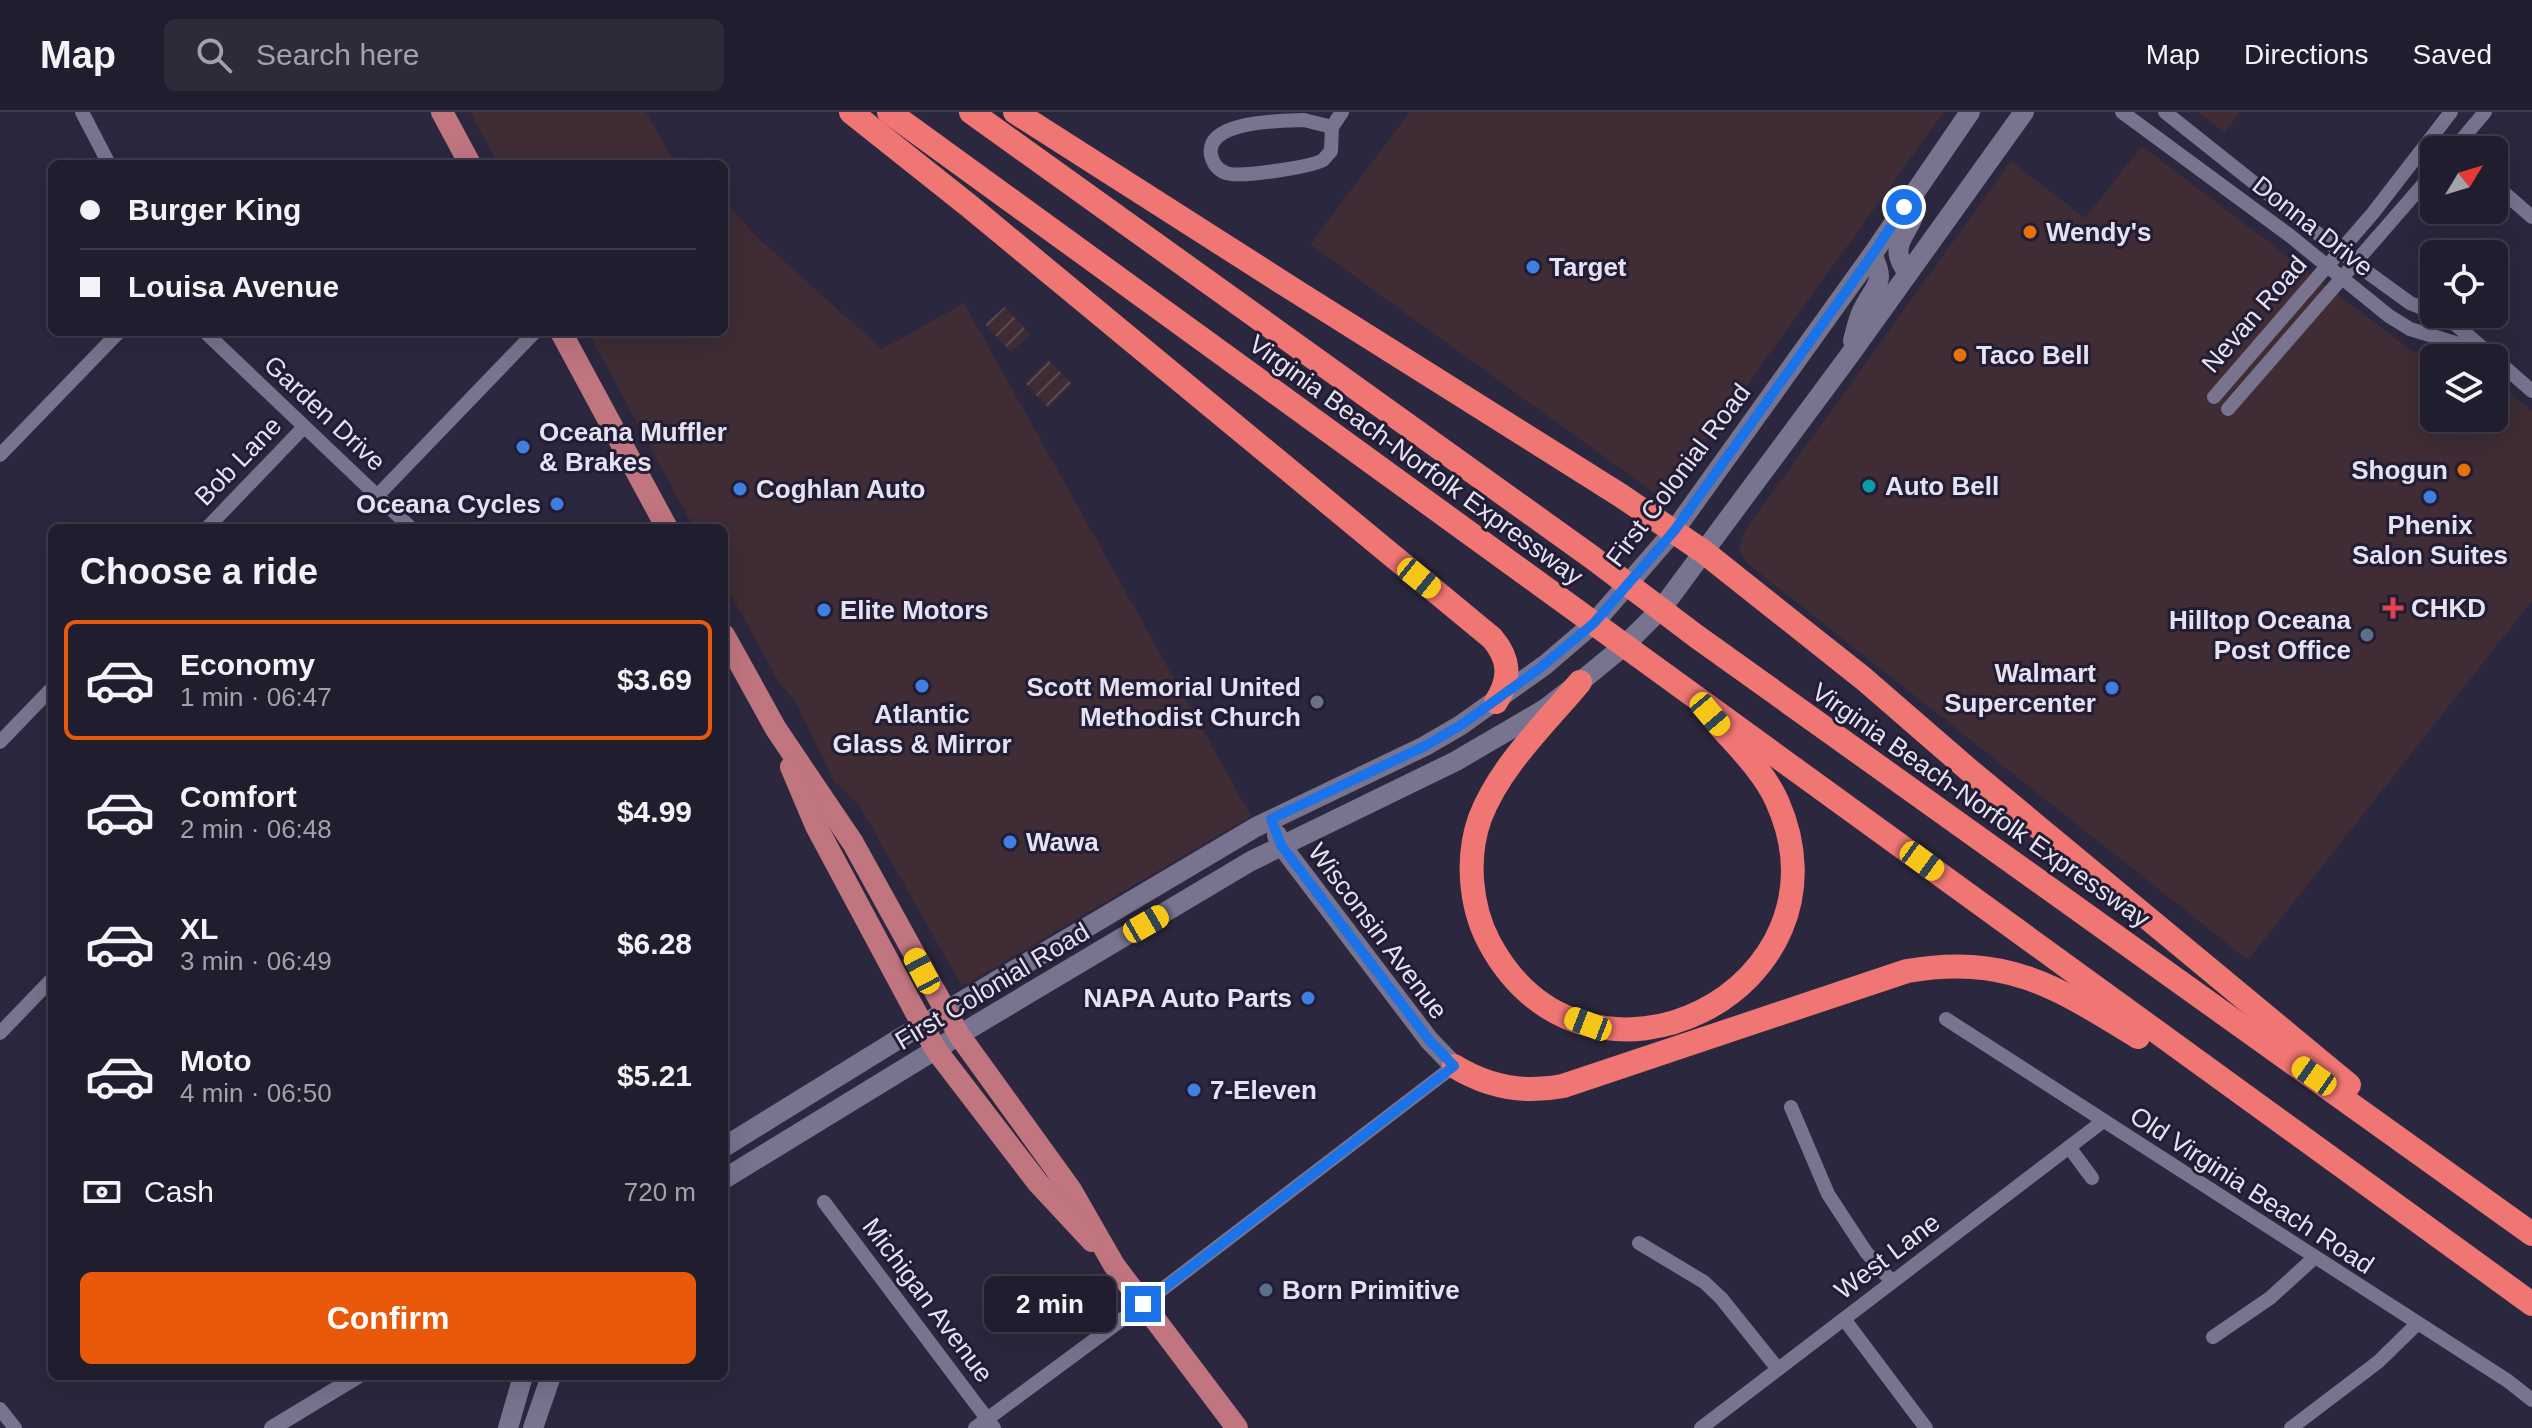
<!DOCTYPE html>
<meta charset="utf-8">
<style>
body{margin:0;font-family:Helvetica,sans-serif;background:#2d2a3a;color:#f1f3f6;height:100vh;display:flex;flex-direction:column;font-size:30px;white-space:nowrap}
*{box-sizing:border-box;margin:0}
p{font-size:26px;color:#a2a2aa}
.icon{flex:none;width:44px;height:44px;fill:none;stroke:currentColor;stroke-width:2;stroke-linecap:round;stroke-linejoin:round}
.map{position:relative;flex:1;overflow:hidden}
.side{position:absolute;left:48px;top:412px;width:680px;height:856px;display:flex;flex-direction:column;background:#201d2e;border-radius:12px;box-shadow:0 8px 32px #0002,0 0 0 2px #3d3b4a}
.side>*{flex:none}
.guide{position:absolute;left:48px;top:48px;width:680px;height:176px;border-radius:12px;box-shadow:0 8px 32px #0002,0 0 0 2px #3d3b4a;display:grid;align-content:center;height:176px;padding:0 32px;background:#201d2e}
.needle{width:52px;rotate:52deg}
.fabs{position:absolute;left:2420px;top:24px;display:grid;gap:16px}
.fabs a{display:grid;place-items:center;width:88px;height:88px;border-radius:12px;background:#201d2e;box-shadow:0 8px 32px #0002,0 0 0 2px #3d3b4a;font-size:40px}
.end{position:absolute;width:36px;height:36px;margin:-18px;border:10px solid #1a73e8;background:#fff;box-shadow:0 0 0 4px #fff}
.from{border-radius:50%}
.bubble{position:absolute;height:56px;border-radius:12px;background:#201d2e;box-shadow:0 8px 32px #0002,0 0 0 2px #3d3b4a;font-size:26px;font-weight:700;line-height:56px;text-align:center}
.car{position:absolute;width:24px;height:48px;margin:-24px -12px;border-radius:10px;box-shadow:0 0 6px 2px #0007;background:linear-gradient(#f5c518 24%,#345 0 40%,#f5c518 0 76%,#345 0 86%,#f5c518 0)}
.guide b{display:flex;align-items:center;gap:28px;height:76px;font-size:30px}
.guide b+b{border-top:2px solid #3d3b4a}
.guide i{width:20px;height:20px;background:#f1f3f6}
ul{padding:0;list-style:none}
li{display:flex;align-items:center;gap:24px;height:120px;margin:0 16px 12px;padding:0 16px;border:4px solid transparent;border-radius:12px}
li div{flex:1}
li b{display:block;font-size:30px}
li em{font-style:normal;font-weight:700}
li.on{border-color:#ea580c}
li>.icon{width:72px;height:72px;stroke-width:1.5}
h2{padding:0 32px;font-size:36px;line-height:96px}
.pay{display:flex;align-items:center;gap:20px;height:88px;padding:0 32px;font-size:30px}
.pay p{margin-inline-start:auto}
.button{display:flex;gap:16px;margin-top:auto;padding:16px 32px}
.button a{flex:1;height:92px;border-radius:12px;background:#ea580c;color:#fff;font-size:32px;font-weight:700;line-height:92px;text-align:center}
header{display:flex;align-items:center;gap:48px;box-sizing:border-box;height:112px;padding:0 40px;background:#201d2e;border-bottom:2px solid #3d3b4a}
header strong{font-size:38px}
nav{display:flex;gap:44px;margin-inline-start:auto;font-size:28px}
.search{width:560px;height:72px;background:#2d2a3a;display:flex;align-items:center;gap:20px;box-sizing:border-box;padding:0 28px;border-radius:12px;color:#a2a2aa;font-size:30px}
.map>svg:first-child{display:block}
</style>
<header>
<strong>Map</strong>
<div class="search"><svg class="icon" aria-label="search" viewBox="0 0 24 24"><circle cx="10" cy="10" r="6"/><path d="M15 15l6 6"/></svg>Search here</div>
<nav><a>Map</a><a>Directions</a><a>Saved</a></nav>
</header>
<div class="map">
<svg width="2532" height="1316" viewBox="0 0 2532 1316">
<defs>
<pattern id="industrial-furrows" width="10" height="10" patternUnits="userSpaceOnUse" patternTransform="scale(2)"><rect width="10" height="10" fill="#3f2c32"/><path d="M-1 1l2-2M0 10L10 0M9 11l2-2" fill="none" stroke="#5b4a50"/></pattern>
</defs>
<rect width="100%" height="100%" fill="#2b273e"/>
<g fill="#3f2c34">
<polygon points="470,0 646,0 676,52 498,52"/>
<polygon points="1410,0 1944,0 1664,388 1310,132"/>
<polygon points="2198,0 2240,0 2224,20"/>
<polygon points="2142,34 2411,238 2439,246 2434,246 2434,306 2494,306 2494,267 2532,299 2532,489 2248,848 1747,451 1739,437 1744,420 2011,49 2085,106"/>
<polygon points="724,87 757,125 882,237 964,191 1251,704 967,872 961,872 955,862 858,691 834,669 794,587 780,572 724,471 724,416 694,416 588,220 724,220"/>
</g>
<g fill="url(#industrial-furrows)">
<polygon points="1005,195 1030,222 1011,240 985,212"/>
<polygon points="1048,248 1072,272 1048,295 1025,271"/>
</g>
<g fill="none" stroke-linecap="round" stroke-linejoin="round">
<g stroke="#78738f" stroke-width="14">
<polyline points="82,0 109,52"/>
<polyline points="2122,0 2289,123 2389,204 2410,217 2488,241"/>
<polyline points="2165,0 2356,152 2410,191 2434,201"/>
<path d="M1304,8L1332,15L1331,39C1328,42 1326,45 1323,48C1311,55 1239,66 1226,61C1218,58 1213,52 1211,43C1205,8 1282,9 1304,8Z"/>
<polyline points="1332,15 1342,0"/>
<polyline points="2453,38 2485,0"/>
<polyline points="2494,72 2532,105"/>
<polyline points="2436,202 2456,213 2484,237"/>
<polyline points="205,220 411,416"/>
<polyline points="2494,246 2532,279"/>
<polyline points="2214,285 2373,101 2451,0"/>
<polyline points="2228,297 2434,60"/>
<polyline points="0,343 119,220"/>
<polyline points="378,383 535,220"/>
<polyline points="207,416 304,315"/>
<polyline points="0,630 52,576"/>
<polyline points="1946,907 2508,1269 2532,1288"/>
<polyline points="0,921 52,867"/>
<polyline points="1791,995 1828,1082 1866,1140 1892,1170"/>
<polyline points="2069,1035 2092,1066"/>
<polyline points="824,1090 994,1316"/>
<polyline points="1639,1131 1704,1170 1721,1186 1778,1257"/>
<polyline points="1844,1207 1926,1316"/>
<polyline points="2213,1225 2270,1186 2314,1146"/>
<polyline points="0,1297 15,1316"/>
<polyline points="975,1316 1143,1192 1454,954"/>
<polyline points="1701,1316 2102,1010"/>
<polyline points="2291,1316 2378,1250 2417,1212"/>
</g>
<polyline stroke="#78738f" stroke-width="16" points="272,1316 358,1264"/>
<g stroke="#78738f" stroke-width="20">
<path d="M1908,161C1885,132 1910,123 1915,98"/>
<path d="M1853,229C1856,218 1858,206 1863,197C1875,173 1887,171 1872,143"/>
<polyline points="1277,723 1281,733 1429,928 1454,954"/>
<polyline points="724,1035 897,928 1256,715 1425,634 1461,613 1545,553 1594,511 1674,419 1872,143 1970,0"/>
<polyline points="724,1067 979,911 1251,749 1456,649 1545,597 1580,570 1625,533 1662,496 1849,244 2024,0"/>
<polyline points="508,1316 523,1264"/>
<polyline points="533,1316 551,1264"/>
</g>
<g stroke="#c0757f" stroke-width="22">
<polyline points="442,0 470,52"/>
<polyline points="561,220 667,416"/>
<polyline points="724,523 776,617 853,731 959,923 1071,1078 1114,1153 1237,1316"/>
<polyline points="791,655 816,714 936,938 1038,1071 1092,1129"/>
</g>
<g stroke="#f07674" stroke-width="24">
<path d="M851,0L968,93L1492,526C1510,547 1511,566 1496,590"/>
<polyline points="889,0 2532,1192"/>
<polyline points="971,0 1593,446 1696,524 2532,1122"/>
<polyline points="1015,0 1294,178 1620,383 1704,440 1864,567 1969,658 2349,973"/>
<path d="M1580,570C1545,612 1500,654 1480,706C1466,745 1470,794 1489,830C1587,1015 1861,877 1777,689C1764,660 1739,636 1718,612"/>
<path d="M1454,954C1488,975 1523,982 1563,974L1907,859C2007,842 2057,875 2138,925"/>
</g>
</g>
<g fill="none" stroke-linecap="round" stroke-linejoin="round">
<polyline stroke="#1a73e8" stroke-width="10" points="1143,1192 1454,954 1429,928 1281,733 1271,707 1425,634 1461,613 1540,556 1594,511 1674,419 1872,143 1904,95"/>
</g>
<g fill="#e8710a" stroke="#221d34" stroke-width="3">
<circle cx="2030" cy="120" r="8"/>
<circle cx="1960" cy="243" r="8"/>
<circle cx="2464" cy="358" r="8"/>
</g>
<g fill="#3f7fe0" stroke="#221d34" stroke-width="3">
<circle cx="1533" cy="155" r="8"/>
<circle cx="523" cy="335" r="8"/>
<circle cx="740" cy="377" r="8"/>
<circle cx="2430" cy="385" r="8"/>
<circle cx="557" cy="392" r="8"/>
<circle cx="824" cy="498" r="8"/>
<circle cx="922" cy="574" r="8"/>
<circle cx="2112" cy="576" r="8"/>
<circle cx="1010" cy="730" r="8"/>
<circle cx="1308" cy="886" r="8"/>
<circle cx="1194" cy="978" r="8"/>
</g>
<circle fill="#0f9aa8" stroke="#221d34" stroke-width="3" cx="1869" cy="374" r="8"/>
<path fill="#e0444e" stroke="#221d34" stroke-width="3" d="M2389 484h8v8h8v8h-8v8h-8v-8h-8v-8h8z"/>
<g fill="#5c6f8a" stroke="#221d34" stroke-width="3">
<circle cx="2367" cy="523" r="8"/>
<circle cx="1266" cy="1178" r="8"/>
</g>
<circle fill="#6b7280" stroke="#221d34" stroke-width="3" cx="1317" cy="590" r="8"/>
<g text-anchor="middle" stroke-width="6" stroke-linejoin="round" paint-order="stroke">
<g font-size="26" fill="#e5e3f2" stroke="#221d34">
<text transform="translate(2313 114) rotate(38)" y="9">Donna Drive</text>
<text transform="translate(2254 202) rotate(-49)" y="9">Nevan Road</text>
<text transform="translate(325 301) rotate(43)" y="9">Garden Drive</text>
<text transform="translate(1416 348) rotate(36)" y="9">Virginia Beach-Norfolk Expressway</text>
<text transform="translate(238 349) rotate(-46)" y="9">Bob Lane</text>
<text transform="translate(1678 363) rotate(-53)" y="9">First Colonial Road</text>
<text transform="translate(1981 693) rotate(35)" y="9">Virginia Beach-Norfolk Expressway</text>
<text transform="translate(1378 819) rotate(53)" y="9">Wisconsin Avenue</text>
<text transform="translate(992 874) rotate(-31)" y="9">First Colonial Road</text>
<text transform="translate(2252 1078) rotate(33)" y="9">Old Virginia Beach Road</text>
<text transform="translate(1887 1144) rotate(-37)" y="9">West Lane</text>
<text transform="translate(928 1188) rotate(53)" y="9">Michigan Avenue</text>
</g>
<g font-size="26" font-weight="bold" fill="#e5e3f2" stroke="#221d34" text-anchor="start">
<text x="2046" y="129">Wendy's</text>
<text x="1549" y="164">Target</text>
<text x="1976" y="252">Taco Bell</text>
<text x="539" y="329">Oceana Muffler<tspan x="539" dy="30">&amp; Brakes</tspan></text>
<text x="2448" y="367" text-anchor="end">Shogun</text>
<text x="1885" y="383">Auto Bell</text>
<text x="756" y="386">Coghlan Auto</text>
<text x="541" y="401" text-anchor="end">Oceana Cycles</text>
<text x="2430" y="422" text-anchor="middle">Phenix<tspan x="2430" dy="30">Salon Suites</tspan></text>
<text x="2411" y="505">CHKD</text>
<text x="840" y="507">Elite Motors</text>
<text x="2351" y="517" text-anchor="end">Hilltop Oceana<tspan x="2351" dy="30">Post Office</tspan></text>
<text x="2096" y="570" text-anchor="end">Walmart<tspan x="2096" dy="30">Supercenter</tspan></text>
<text x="1301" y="584" text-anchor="end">Scott Memorial United<tspan x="1301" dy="30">Methodist Church</tspan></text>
<text x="922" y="611" text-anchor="middle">Atlantic<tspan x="922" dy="30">Glass &amp; Mirror</tspan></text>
<text x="1026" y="739">Wawa</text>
<text x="1292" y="895" text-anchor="end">NAPA Auto Parts</text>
<text x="1210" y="987">7-Eleven</text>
<text x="1282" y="1187">Born Primitive</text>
</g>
</g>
</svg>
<div class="fabs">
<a><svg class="needle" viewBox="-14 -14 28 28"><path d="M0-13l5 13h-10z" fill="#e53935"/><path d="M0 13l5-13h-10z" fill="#a2a2aa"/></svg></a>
<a><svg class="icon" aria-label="locate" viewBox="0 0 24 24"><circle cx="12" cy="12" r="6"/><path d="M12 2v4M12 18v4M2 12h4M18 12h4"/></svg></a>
<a><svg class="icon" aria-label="layers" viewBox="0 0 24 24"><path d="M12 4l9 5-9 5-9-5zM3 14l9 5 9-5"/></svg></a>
</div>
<i class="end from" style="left:1904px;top:95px"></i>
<i class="end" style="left:1143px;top:1192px"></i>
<div class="bubble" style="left:984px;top:1164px;width:132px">2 min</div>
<i class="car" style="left:1419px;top:466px;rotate:129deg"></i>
<i class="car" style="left:1710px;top:602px;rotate:140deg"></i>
<i class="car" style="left:1922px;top:749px;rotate:126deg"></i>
<i class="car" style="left:1146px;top:812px;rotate:60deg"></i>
<i class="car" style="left:922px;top:859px;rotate:332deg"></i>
<i class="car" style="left:1588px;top:912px;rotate:291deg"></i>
<i class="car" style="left:2314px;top:964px;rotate:305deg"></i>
<div class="guide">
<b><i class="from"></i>Burger King</b>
<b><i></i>Louisa Avenue</b>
</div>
<section class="side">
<h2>Choose a ride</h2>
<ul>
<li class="on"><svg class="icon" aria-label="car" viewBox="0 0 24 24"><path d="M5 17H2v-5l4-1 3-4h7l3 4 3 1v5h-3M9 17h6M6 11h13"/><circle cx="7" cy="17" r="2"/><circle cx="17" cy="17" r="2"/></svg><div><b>Economy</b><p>1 min · 06:47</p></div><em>$3.69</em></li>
<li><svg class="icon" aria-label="car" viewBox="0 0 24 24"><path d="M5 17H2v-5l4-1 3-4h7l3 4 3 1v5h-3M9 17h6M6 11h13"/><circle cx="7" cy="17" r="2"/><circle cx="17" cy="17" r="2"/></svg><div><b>Comfort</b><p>2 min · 06:48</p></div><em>$4.99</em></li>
<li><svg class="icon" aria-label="car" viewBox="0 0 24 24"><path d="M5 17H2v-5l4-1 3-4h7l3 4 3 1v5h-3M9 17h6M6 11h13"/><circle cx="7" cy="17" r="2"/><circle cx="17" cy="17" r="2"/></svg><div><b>XL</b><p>3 min · 06:49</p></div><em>$6.28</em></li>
<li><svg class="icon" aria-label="car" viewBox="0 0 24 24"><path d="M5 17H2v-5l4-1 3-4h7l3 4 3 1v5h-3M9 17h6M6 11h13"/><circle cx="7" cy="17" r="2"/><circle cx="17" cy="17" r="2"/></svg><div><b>Moto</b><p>4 min · 06:50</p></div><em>$5.21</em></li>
</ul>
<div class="pay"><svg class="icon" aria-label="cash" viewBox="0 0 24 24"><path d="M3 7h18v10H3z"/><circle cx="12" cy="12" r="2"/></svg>Cash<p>720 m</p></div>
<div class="button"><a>Confirm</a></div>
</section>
</div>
